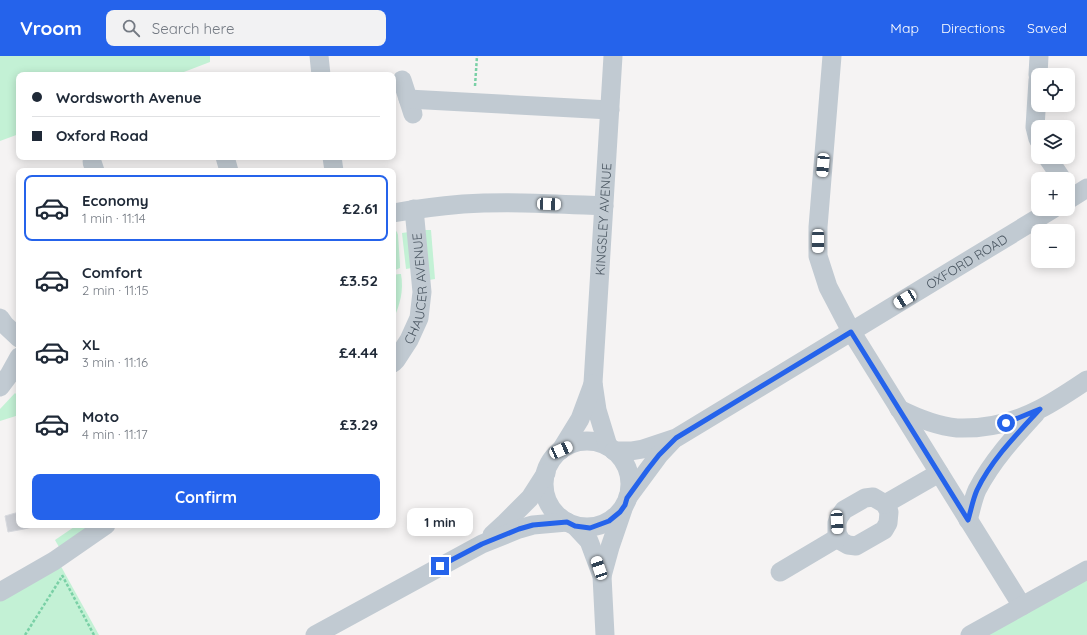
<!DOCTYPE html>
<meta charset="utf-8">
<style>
body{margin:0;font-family:Quicksand,sans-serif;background:#f2f2f3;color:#1f2937;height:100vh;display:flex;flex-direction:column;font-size:15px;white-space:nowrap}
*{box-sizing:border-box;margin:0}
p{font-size:13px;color:#747a83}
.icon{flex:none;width:22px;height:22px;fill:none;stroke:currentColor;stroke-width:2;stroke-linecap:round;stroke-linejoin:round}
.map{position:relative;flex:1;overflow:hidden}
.drawer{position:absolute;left:16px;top:112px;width:380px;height:360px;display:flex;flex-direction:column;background:#fff;border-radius:8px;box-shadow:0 2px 10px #0003}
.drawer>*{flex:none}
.hud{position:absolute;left:16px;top:16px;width:380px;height:88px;border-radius:8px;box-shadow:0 2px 10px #0003;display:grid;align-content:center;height:88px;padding:0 16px;background:#fff}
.controls{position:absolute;left:1031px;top:12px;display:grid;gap:8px}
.controls a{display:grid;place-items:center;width:44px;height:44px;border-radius:8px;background:#fff;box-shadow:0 2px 10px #0003;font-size:20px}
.end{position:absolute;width:18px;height:18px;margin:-9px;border:5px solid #2563eb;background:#fff;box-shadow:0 0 0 2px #fff}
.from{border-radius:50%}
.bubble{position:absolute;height:28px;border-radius:8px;background:#fff;box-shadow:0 2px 10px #0003;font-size:13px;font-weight:800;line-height:28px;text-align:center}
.car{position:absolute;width:12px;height:24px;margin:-12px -6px;border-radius:5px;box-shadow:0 0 3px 1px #0007;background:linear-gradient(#fff 24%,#345 0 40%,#fff 0 76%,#345 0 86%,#fff 0)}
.hud b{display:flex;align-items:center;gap:14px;height:38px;font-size:15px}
.hud b+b{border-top:1px solid #e0e1e3}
.hud i{width:10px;height:10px;background:#1f2937}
ul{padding:7px 0 0;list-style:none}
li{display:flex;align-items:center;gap:12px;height:66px;margin:0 8px 6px;padding:0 8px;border:2px solid transparent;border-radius:8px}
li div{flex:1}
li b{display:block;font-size:15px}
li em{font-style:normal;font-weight:800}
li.selected{border-color:#2563eb}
li>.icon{width:36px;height:36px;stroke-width:1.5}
.cta{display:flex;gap:8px;margin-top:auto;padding:8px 16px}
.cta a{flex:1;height:46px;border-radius:8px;background:#2563eb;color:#fff;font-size:16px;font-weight:800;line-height:46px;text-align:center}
header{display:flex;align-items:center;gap:24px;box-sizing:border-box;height:56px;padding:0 20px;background:#2563eb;color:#fff}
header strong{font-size:19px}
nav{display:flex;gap:22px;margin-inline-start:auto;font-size:14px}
.search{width:280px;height:36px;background:#f2f2f3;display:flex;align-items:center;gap:10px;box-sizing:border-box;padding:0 14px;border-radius:8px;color:#747a83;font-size:15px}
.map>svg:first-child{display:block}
</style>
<header>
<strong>Vroom</strong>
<div class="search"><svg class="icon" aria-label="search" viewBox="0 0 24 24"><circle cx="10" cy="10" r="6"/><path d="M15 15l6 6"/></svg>Search here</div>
<nav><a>Map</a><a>Directions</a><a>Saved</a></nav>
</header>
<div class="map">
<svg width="1087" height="579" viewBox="0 0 1087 579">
<rect width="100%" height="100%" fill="#f5f3f3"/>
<g fill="#c3f1d5">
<polygon points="0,0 210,0 210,6 176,19 19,19 19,78 0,85"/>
<polygon points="393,172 397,176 398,179 400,208 400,212 393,215"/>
<polygon points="425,174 431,174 435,223 429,224"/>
<polygon points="409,176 412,212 406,213 402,177"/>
<path d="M399,218H401C404,234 400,249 393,264V219Z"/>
<polygon points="15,337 19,341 19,359 0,365 0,353"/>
<polygon points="77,469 92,469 59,491 55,484"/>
<polygon points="58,505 99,579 0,579 0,539"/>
<polygon points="1087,523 1087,579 988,579"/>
</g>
<g fill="#cdcfd5" stroke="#d7d9de">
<polygon points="19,456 19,469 23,469 24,473 8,476 5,460"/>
<polygon points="23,469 41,469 24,473"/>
</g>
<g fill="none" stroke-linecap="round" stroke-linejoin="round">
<g stroke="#7ad0a6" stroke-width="2.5" stroke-dasharray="3 2" stroke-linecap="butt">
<polyline points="475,30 477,0"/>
<polyline points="62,519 94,579"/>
<polyline points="25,579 61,522"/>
</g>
<g stroke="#c1cad2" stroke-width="19">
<polyline points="319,0 321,19"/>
<polyline points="832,0 818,171 818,200 828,231 851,275 1022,550"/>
<polyline points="1038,19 1039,0"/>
<polyline points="402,24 413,58"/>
<polyline points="1038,24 1035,71 1038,83"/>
<polyline points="408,43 610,54"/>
<polyline points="225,101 229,115"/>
<polyline points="332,101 334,115"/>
<polyline points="1047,101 1062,123"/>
<polyline points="92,106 95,115"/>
<polyline points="1068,144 1087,132"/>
<path d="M393,157C416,153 440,150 463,148C510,145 557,148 604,150"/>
<polyline points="0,262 5,269 19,282"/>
<path id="s1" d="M393,307L396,304L409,284L419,262L422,236L414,153"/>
<polyline points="0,331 9,319 19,301"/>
<path d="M899,353C917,362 937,370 957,372C986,373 1015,366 1040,353C1056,345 1072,334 1087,324"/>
<circle cx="587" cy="428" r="43"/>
<path id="s2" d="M608,390L597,354L593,327L613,0"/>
<polyline points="561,394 580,363 593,328"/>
<path id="s3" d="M614,395H631L643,393L676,382L1053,153"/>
<polyline points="628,441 659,399 673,384"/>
<polygon points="873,441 885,448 889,456 888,467 884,474 856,490 848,489 841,485 837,478 837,467 839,461 844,454 865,442"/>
<polyline points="885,448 939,417"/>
<path d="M968,464C971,454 973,443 977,434C992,405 1014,381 1036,357"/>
<polyline points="575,470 589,485 602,520 605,579"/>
<polyline points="492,479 505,467 530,442 546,417"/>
<polyline points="780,516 839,481"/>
<polyline points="602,520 610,491 623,453"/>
<polyline points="0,536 54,505 106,469"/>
<polyline points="315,579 482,488 519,473 533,469 567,466"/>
<polyline points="970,579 1087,514"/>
</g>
</g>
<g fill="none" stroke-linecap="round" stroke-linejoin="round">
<path stroke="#2563eb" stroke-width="5" d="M440,510L482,488L519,473L533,469L567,466L575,470L590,472L609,465L620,456L625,449L627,442L648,413L659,399L676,382L851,276L968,464C971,454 973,443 977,434C992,403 1017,378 1040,353L1006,367"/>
</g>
<g text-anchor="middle" stroke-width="3" stroke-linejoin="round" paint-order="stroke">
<g font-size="13" fill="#4a5661" stroke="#fff">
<text dy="5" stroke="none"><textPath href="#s2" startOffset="229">KINGSLEY AVENUE</textPath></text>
<text dy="5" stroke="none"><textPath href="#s3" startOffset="404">OXFORD ROAD</textPath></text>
<text dy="5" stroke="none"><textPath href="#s1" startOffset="81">CHAUCER AVENUE</textPath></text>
</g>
</g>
</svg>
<div class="controls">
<a><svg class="icon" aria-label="locate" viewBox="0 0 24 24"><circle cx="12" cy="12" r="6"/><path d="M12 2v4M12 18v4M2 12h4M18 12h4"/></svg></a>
<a><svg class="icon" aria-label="layers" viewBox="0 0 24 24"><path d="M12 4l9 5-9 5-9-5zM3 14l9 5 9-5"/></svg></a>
<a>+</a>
<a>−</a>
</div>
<i class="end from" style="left:1006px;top:367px"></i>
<i class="end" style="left:440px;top:510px"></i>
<div class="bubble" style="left:407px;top:452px;width:66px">1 min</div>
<i class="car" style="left:823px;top:109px;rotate:185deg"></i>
<i class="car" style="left:549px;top:148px;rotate:92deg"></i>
<i class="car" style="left:818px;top:185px;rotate:180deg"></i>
<i class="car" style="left:905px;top:243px;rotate:239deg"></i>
<i class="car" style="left:561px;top:394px;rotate:66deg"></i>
<i class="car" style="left:837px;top:466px;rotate:177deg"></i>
<i class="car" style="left:599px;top:512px;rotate:341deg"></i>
<div class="hud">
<b><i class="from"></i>Wordsworth Avenue</b>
<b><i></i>Oxford Road</b>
</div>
<section class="drawer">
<ul>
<li class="selected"><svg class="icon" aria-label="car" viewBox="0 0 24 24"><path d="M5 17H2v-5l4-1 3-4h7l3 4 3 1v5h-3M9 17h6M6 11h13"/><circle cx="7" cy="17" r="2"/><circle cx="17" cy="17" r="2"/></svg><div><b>Economy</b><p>1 min · 11:14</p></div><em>£2.61</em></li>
<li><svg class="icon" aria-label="car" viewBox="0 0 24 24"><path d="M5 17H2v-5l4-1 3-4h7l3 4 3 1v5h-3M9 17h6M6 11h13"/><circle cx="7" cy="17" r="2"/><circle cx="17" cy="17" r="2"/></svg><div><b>Comfort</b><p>2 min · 11:15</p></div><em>£3.52</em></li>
<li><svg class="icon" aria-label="car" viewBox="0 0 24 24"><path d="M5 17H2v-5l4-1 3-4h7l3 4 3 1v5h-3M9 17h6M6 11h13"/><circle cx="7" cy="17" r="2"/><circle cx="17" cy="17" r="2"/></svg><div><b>XL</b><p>3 min · 11:16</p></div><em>£4.44</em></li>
<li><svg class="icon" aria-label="car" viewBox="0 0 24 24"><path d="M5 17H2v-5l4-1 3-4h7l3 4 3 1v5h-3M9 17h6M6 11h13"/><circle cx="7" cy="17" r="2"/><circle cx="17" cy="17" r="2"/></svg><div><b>Moto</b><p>4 min · 11:17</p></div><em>£3.29</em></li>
</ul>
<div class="cta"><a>Confirm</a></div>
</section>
</div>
